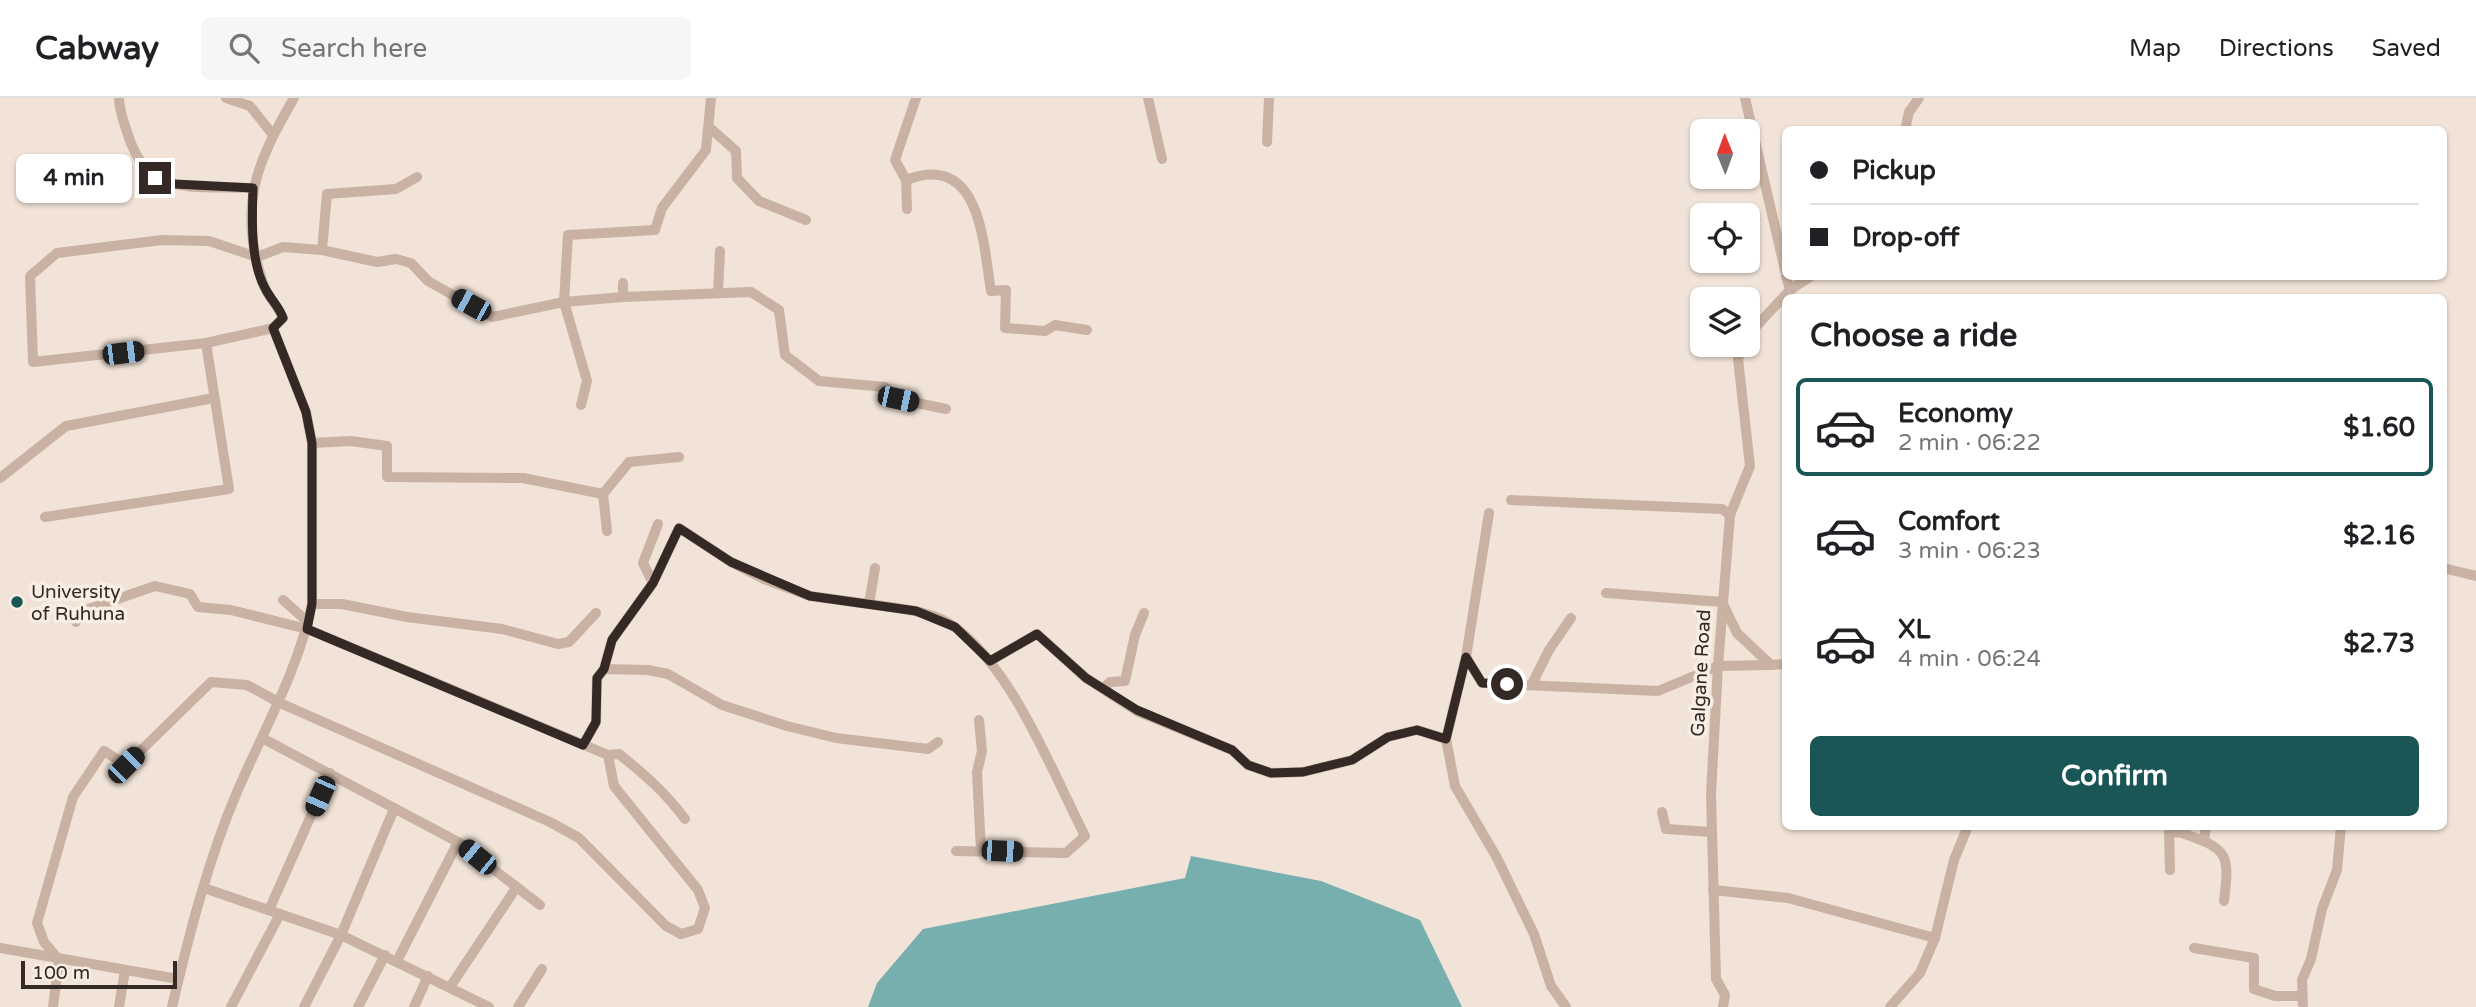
<!DOCTYPE html>
<meta charset="utf-8">
<style>
body{margin:0;font-family:"Varela Round",sans-serif;background:#f6f6f6;color:#202124;height:100vh;display:flex;flex-direction:column;font-size:26px;white-space:nowrap}
*{box-sizing:border-box;margin:0}
p{font-size:23px;color:#757577}
.icon{flex:none;width:38px;height:38px;fill:none;stroke:currentColor;stroke-width:2;stroke-linecap:round;stroke-linejoin:round}
.map{position:relative;flex:1;overflow:hidden}
.side{position:absolute;left:1782px;top:196px;width:665px;height:536px;display:flex;flex-direction:column;background:#fff;border-radius:10px;box-shadow:0 2px 5px #0004}
.side>*{flex:none}
.banner{position:absolute;left:1782px;top:28px;width:665px;height:154px;border-radius:10px;box-shadow:0 2px 5px #0004;display:grid;align-content:center;height:154px;padding:0 28px;background:#fff}
.needle{width:46px;rotate:359deg}
.controls{position:absolute;left:1690px;top:21px;display:grid;gap:14px}
.controls a{display:grid;place-items:center;width:70px;height:70px;border-radius:10px;background:#fff;box-shadow:0 2px 5px #0004;font-size:35px}
.scale{position:absolute;left:21px;bottom:18px;width:156px;box-sizing:border-box;padding-left:7px;border:4px solid #342925;border-top:0;font-size:19px;line-height:24px;white-space:nowrap;color:#342925;-webkit-text-stroke:5px #f9eee3;paint-order:stroke}
.end{position:absolute;width:32px;height:32px;margin:-16px;border:9px solid #342925;background:#fff;box-shadow:0 0 0 4px #fff}
.from{border-radius:50%}
.bubble{position:absolute;height:49px;border-radius:10px;background:#fff;box-shadow:0 2px 5px #0004;font-size:23px;font-weight:800;line-height:49px;text-align:center}
.car{position:absolute;width:21px;height:42px;margin:-21px -10px;border-radius:9px;box-shadow:0 0 5px 2px #0007;background:linear-gradient(#222 24%,#8ab4d8 0 40%,#222 0 76%,#8ab4d8 0 86%,#222 0)}
.banner b{display:flex;align-items:center;gap:24px;height:66px;font-size:26px}
.banner b+b{border-top:2px solid #e0e0e0}
.banner i{width:18px;height:18px;background:#202124}
ul{padding:0;list-style:none}
li{display:flex;align-items:center;gap:21px;height:98px;margin:0 14px 10px;padding:0 14px;border:4px solid transparent;border-radius:10px}
li div{flex:1}
li b{display:block;font-size:26px}
li em{font-style:normal;font-weight:800}
li.current{border-color:#1a5656}
li>.icon{width:63px;height:63px;stroke-width:1.5}
h2{padding:0 28px;font-size:32px;line-height:84px}
.cta{display:flex;gap:14px;margin-top:auto;padding:14px 28px}
.cta a{flex:1;height:80px;border-radius:10px;background:#1a5656;color:#fff;font-size:28px;font-weight:800;line-height:80px;text-align:center}
header{display:flex;align-items:center;gap:42px;box-sizing:border-box;height:98px;padding:0 35px;background:#fff;border-bottom:2px solid #e0e0e0}
header strong{font-size:33px}
nav{display:flex;gap:38px;margin-inline-start:auto;font-size:24px}
.search{width:490px;height:63px;background:#f6f6f6;display:flex;align-items:center;gap:18px;box-sizing:border-box;padding:0 24px;border-radius:10px;color:#757577;font-size:26px}
.map>svg:first-child{display:block}
</style>
<header>
<strong>Cabway</strong>
<div class="search"><svg class="icon" aria-label="search" viewBox="0 0 24 24"><circle cx="10" cy="10" r="6"/><path d="M15 15l6 6"/></svg>Search here</div>
<nav><a>Map</a><a>Directions</a><a>Saved</a></nav>
</header>
<div class="map">
<svg width="2476" height="909" viewBox="0 0 2476 909">
<rect width="100%" height="100%" fill="#f1e3d7"/>
<polygon fill="#76afae" points="1191,758 1321,783 1420,822 1462,909 868,909 877,885 923,831 1185,780"/>
<g fill="none" stroke-linecap="round" stroke-linejoin="round">
<g stroke="#c9b2a3" stroke-width="10">
<path d="M119,0C119,13 124,24 128,37C148,101 196,87 253,90"/>
<polyline points="226,0 250,8 273,37"/>
<polyline points="1148,0 1162,61"/>
<polyline points="1745,0 1785,172"/>
<polyline points="709,29 736,53 737,80 759,103 806,122"/>
<polyline points="1905,32 1909,14 1919,0"/>
<polyline points="1267,44 1269,0"/>
<path d="M906,82C981,53 983,145 991,193L1006,192L1005,230L1045,233L1055,227L1087,232"/>
<polyline points="907,111 906,82 895,62 916,0"/>
<polyline points="322,152 327,96 396,91 417,79"/>
<polyline points="623,185 623,199 564,204 568,137 655,132 662,110 706,52 711,0"/>
<polyline points="718,195 720,153"/>
<polyline points="1790,198 1790,192 1811,178"/>
<polyline points="623,199 751,194 779,212 785,257 819,283 885,289 898,301 946,311"/>
<polyline points="273,230 206,245 33,264 30,178 57,155 162,142 209,143 257,159 283,149 322,152 377,164 396,161 411,165 428,183 492,219 564,204 587,283 581,307"/>
<polyline points="1748,237 1790,192 1786,178"/>
<polyline points="312,345 351,343 387,348 387,379 523,380 603,396 629,364 679,359"/>
<polyline points="0,380 66,328 214,300"/>
<polyline points="603,396 607,433"/>
<polyline points="1511,402 1722,411 1730,417"/>
<polyline points="1489,415 1466,559 1482,585 1658,593 1718,568 1771,567"/>
<polyline points="45,419 229,391 206,245"/>
<polyline points="2443,470 2476,478"/>
<polyline points="653,485 643,465 658,426"/>
<polyline points="1606,495 1722,504 1737,535 1771,567 1785,566"/>
<polyline points="283,502 308,524"/>
<polyline points="312,506 342,506 407,519 502,531 558,546 569,544 596,515"/>
<path d="M869,506C897,510 933,512 956,530C1013,572 1053,675 1085,738L1066,755L956,753"/>
<polyline points="76,524 83,513 155,488 190,496 198,509 231,512 307,531 608,657"/>
<polyline points="990,563 1037,536 1086,580 1137,613 1232,652 1248,667 1271,675 1303,674 1352,662 1388,639 1417,632 1446,641 1455,688 1497,760 1534,836 1551,888 1566,909"/>
<polyline points="604,571 612,542 653,485 679,430 731,464 764,481 810,498 869,506 875,470"/>
<polyline points="1532,586 1549,552 1571,520"/>
<polyline points="1103,590 1110,584 1125,583 1135,537 1144,515"/>
<polyline points="979,622 982,653 977,674 981,753"/>
<polyline points="262,640 458,744 540,807"/>
<polyline points="1446,641 1466,559"/>
<polyline points="583,647 596,624 597,580 604,571 648,572 668,576 722,607 787,628 836,640 928,651 938,644"/>
<polyline points="1662,714 1666,731 1712,734"/>
<path d="M2181,728L2182,735C2228,751 2230,755 2224,803"/>
<polyline points="2204,743 2206,728"/>
<polyline points="2170,772 2169,734 2182,735"/>
<polyline points="204,790 341,837 489,909"/>
<polyline points="1713,792 1788,800 1935,840"/>
<polyline points="269,812 330,675"/>
<polyline points="0,850 178,881"/>
<polyline points="2194,850 2254,860 2254,891 2275,898 2302,898"/>
<polyline points="397,863 458,744"/>
<polyline points="450,889 516,790"/>
<path d="M53,909L59,862L44,844L37,825L73,699L104,653L126,667L211,584L247,587L280,605L550,724L579,740L666,828L681,836L698,831L705,810L698,792L614,688L608,657L619,656C644,676 666,695 685,721"/>
<polyline points="119,909 125,872"/>
<path d="M172,909C189,837 208,762 237,694C264,631 298,573 312,506V345L306,314L273,230L283,220C278,208 269,200 264,188C237,110 255,67 294,0"/>
<polyline points="231,909 280,816"/>
<polyline points="304,909 341,837 394,711"/>
<polyline points="358,909 385,857"/>
<polyline points="414,909 428,878"/>
<polyline points="518,909 542,871"/>
<polyline points="1723,909 1725,897 1716,881 1711,696 1718,568 1730,417 1750,368 1738,261 1744,247"/>
<polyline points="1890,909 1920,875 1935,840 1954,762 1968,728"/>
<polyline points="2303,909 2302,882 2311,861 2322,811 2337,772 2341,728"/>
</g>
</g>
<g fill="none" stroke-linecap="round" stroke-linejoin="round">
<path stroke="#342925" stroke-width="9" d="M155,80L175,86L253,90C252,121 250,165 266,192C272,203 279,209 283,220L273,230L306,314L312,345V506L307,531L583,647L596,624L597,580L604,571L612,542L653,485L679,430L731,464L810,498L916,513L955,529L990,563L1037,536L1086,580L1137,612L1232,652L1248,667L1271,675L1303,674L1352,662L1388,639L1417,632L1446,641L1466,559L1482,585L1507,586"/>
</g>
<circle fill="#1a5656" stroke="#f9eee3" stroke-width="2.5" cx="17" cy="504" r="7"/>
<g text-anchor="middle" stroke-width="7" stroke-linejoin="round" paint-order="stroke">
<g font-size="19" fill="#342925" stroke="#f9eee3" text-anchor="start">
<text x="31" y="500">University<tspan x="31" dy="22">of Ruhuna</tspan></text>
</g>
<g font-size="19" fill="#342925" stroke="#f9eee3">
<text transform="translate(1700 575) rotate(-87)" y="7">Galgane Road</text>
</g>
</g>
</svg>
<div class="controls">
<a><svg class="needle" viewBox="-14 -14 28 28"><path d="M0-13l5 13h-10z" fill="#e53935"/><path d="M0 13l5-13h-10z" fill="#757577"/></svg></a>
<a><svg class="icon" aria-label="locate" viewBox="0 0 24 24"><circle cx="12" cy="12" r="6"/><path d="M12 2v4M12 18v4M2 12h4M18 12h4"/></svg></a>
<a><svg class="icon" aria-label="layers" viewBox="0 0 24 24"><path d="M12 4l9 5-9 5-9-5zM3 14l9 5 9-5"/></svg></a>
</div>
<div class="scale">100 m</div>
<i class="end from" style="left:1507px;top:586px"></i>
<i class="end" style="left:155px;top:80px"></i>
<div class="bubble" style="left:16px;top:56px;width:116px">4 min</div>
<i class="car" style="left:471px;top:207px;rotate:299deg"></i>
<i class="car" style="left:123px;top:255px;rotate:83deg"></i>
<i class="car" style="left:898px;top:301px;rotate:102deg"></i>
<i class="car" style="left:126px;top:667px;rotate:45deg"></i>
<i class="car" style="left:320px;top:698px;rotate:204deg"></i>
<i class="car" style="left:1002px;top:753px;rotate:92deg"></i>
<i class="car" style="left:477px;top:759px;rotate:309deg"></i>
<div class="banner">
<b><i class="from"></i>Pickup</b>
<b><i></i>Drop-off</b>
</div>
<section class="side">
<h2>Choose a ride</h2>
<ul>
<li class="current"><svg class="icon" aria-label="car" viewBox="0 0 24 24"><path d="M5 17H2v-5l4-1 3-4h7l3 4 3 1v5h-3M9 17h6M6 11h13"/><circle cx="7" cy="17" r="2"/><circle cx="17" cy="17" r="2"/></svg><div><b>Economy</b><p>2 min · 06:22</p></div><em>$1.60</em></li>
<li><svg class="icon" aria-label="car" viewBox="0 0 24 24"><path d="M5 17H2v-5l4-1 3-4h7l3 4 3 1v5h-3M9 17h6M6 11h13"/><circle cx="7" cy="17" r="2"/><circle cx="17" cy="17" r="2"/></svg><div><b>Comfort</b><p>3 min · 06:23</p></div><em>$2.16</em></li>
<li><svg class="icon" aria-label="car" viewBox="0 0 24 24"><path d="M5 17H2v-5l4-1 3-4h7l3 4 3 1v5h-3M9 17h6M6 11h13"/><circle cx="7" cy="17" r="2"/><circle cx="17" cy="17" r="2"/></svg><div><b>XL</b><p>4 min · 06:24</p></div><em>$2.73</em></li>
</ul>
<div class="cta"><a>Confirm</a></div>
</section>
</div>
